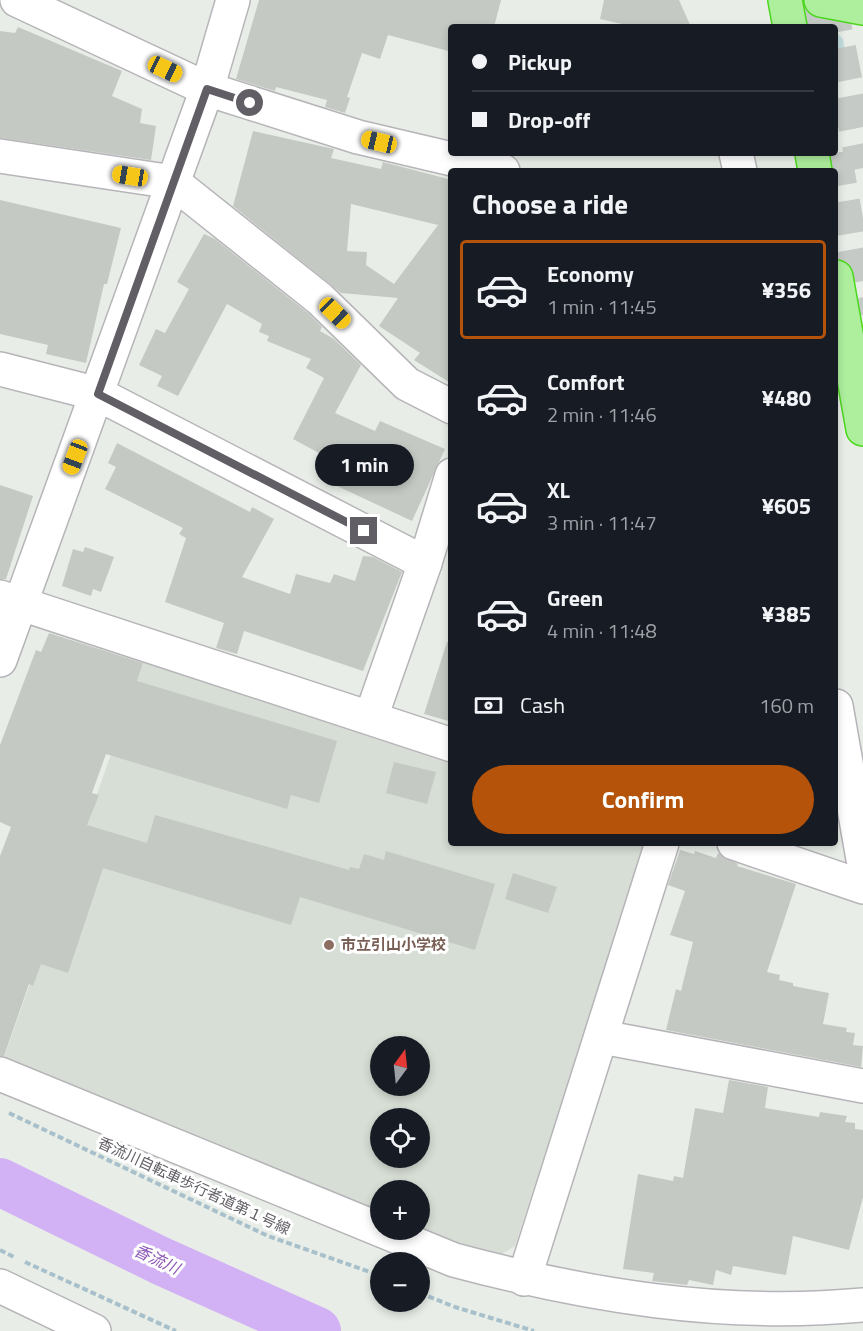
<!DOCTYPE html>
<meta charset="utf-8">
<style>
body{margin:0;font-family:"Titillium Web","Noto Sans JP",sans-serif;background:#242831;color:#f1f3f6;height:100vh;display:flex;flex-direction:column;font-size:22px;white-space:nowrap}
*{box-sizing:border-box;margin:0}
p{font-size:20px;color:#9ea1a6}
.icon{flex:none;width:33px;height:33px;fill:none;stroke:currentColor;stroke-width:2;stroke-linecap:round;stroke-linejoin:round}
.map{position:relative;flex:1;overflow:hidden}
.details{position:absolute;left:448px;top:168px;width:390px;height:678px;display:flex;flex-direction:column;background:#171b24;border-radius:6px;box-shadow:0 3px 9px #0003}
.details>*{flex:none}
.hud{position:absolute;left:448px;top:24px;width:390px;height:132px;border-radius:6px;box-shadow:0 3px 9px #0003;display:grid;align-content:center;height:132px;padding:0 24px;background:#171b24}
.needle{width:39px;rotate:15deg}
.fabs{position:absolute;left:370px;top:1036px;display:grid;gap:12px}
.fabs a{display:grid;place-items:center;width:60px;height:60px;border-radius:50%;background:#171b24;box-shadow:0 3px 9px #0003;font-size:30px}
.end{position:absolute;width:27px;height:27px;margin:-14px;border:8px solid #625e65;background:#fff;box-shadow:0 0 0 3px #fff}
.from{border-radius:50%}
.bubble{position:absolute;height:42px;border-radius:21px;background:#171b24;box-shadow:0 3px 9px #0003;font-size:20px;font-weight:700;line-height:42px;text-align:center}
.car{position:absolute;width:18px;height:36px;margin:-18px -9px;border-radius:8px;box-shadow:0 0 4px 2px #0007;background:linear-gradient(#f5c518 24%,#345 0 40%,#f5c518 0 76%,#345 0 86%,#f5c518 0)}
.hud b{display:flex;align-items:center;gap:21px;height:57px;font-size:22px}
.hud b+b{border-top:2px solid #363941}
.hud i{width:15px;height:15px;background:#f1f3f6}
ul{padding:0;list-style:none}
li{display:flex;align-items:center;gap:18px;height:99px;margin:0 12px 9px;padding:0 12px;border:3px solid transparent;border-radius:6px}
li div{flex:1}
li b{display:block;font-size:22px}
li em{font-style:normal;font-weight:700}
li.active{border-color:#b45309}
li>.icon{width:54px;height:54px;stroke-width:1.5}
h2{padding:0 24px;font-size:27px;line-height:72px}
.pay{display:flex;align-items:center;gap:15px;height:66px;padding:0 24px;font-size:22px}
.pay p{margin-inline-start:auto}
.cta{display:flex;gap:12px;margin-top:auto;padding:12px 24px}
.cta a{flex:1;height:69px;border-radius:36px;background:#b45309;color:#fff;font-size:24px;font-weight:700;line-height:69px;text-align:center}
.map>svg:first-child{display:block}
</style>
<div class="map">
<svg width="863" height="1331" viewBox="0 0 863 1331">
<rect width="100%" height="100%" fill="#e8eee7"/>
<path fill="#d7ded5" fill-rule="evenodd" d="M145,658L451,761L452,843H647L515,1246L497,1257L443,1243L420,1230V1191H381V1218L2,1063ZM381,1047H420V1086H381ZM381,1119H420V1158H381Z"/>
<polygon fill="#c4dfe0" points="836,32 843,39 849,74 836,71"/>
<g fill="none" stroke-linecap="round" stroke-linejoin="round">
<polyline stroke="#d2b1f4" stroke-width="48" points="0,1182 161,1261 317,1331"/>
</g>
<g fill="#c4cac3" fill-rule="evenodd">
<polygon points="259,0 501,0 494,27 452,27 452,52 388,35 380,59 362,53 347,97 350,98 345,113 325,107 327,100 276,87 275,91 236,79"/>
<polygon points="604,0 679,0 691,27 635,27 600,19"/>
<polygon points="18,27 122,71 112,96 142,109 140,123 156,126 151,160 0,138 0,31 15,33"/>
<path d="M253,131L334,149L331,158L381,169L383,162L452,180V384L414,360L420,353L379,326L398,298L341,293L233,206ZM351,204L438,225L394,284L366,265L367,252L347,251Z"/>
<polygon points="0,200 121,228 107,284 104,284 86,363 46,354 48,345 0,334"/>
<polygon points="204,234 215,239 308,313 322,327 320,331 334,339 361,365 335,413 375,431 380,421 445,449 412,521 320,478 330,459 293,439 324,378 306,368 311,359 267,341 269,336 259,332 262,324 227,304 178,396 157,386 162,376 139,365 156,329 165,333 189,289 177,282"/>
<polygon points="117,443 250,512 252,507 274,519 242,577 290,594 296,574 330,583 334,574 355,581 363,556 373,557 402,572 363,671 244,631 237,654 216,648 224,623 165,602 186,538 179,534 183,528 105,489 116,467 108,463"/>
<polygon points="0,485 33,496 6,579 0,579"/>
<polygon points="85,547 114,557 101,592 93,589 91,596 62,586 73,549 83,552"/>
<polygon points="49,633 143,663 137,681 337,741 319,803 291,795 287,809 106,754 92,793 99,795 87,825 147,843 155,815 349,870 350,867 359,869 364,854 384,860 386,851 495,884 475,950 300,897 291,925 103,868 68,973 41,964 33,986 29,984 4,1056 0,1056 0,856 11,827 0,822 0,745 36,650 41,652"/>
<polygon points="447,642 452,643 452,722 424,714"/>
<polygon points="394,762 436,772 427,804 386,793"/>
<polygon points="680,850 694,854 695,851 716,858 718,853 738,864 737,866 796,884 767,972 780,975 779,980 793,983 793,986 829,993 823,1024 847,1028 846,1032 855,1033 853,1045 863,1046 861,1067 666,1030 676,989 681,991 693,942 670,935 685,891 668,885"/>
<polygon points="513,873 557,887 548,913 505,899"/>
<polygon points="729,1080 768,1087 765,1108 819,1117 820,1112 847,1116 845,1122 855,1123 855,1129 863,1130 863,1197 849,1250 793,1236 786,1275 733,1266 731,1275 716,1270 713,1285 689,1280 687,1285 652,1281 654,1273 623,1269 638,1174 673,1181 674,1176 683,1178 695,1108 723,1113"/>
</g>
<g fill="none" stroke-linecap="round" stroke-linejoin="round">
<g stroke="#c6cac6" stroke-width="33" stroke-dasharray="33 16" stroke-linecap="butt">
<polyline points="804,0 809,27"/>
<polyline points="830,0 863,168"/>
<polyline points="835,153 863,315"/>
</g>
<g stroke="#b7b4b9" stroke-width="36">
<g id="minor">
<polyline points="17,0 207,89 358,137 503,171"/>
<polyline points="736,153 740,171"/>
<polyline points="0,156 173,182 320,299 407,384 452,407"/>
<polyline points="0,369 98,394 425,563"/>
<polyline points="0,597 452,745"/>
<polyline points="0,660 207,89 233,0"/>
<polyline points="836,706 863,859"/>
<polyline points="371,717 425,563 452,475"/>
<polyline points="734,843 863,887"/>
<polyline points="602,1037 863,1086"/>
<path d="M0,1074L454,1260C589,1296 723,1318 863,1305"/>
<polyline points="524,1279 662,843"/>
<polyline points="0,1286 94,1331"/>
</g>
</g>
<g stroke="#4cd71e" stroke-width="36">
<g id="highway">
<polyline points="785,0 790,27"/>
<polyline points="821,0 863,8"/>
<polyline points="812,153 815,171"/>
<polyline points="836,277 863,429"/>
</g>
</g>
<g stroke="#a8c0cb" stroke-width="4" stroke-dasharray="6 3" stroke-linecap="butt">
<polyline points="9,1113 268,1236 381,1276"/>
<polyline points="0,1250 16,1258"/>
<polyline points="25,1262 176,1331"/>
<polyline points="420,1293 455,1307 534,1331"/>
</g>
<use href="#minor" stroke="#fff" stroke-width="33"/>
<use href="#highway" stroke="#adef9d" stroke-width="33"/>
</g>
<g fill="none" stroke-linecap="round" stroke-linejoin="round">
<polyline stroke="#625e65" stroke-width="8" points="250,103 207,89 98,394 364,531"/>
</g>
<circle fill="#8d6e63" stroke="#fff" stroke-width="2" cx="329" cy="945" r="6"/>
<g text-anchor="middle" stroke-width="6" stroke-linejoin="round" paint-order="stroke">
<g font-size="15" font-weight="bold" fill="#785e54" stroke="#fff" text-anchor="start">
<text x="341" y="950">市立引山小学校</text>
</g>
<g font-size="15" fill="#625e65" stroke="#fff">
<text transform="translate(194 1186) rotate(25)" y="5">香流川自転車歩行者道第１号線</text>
</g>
<g font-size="16" font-style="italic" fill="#8d57b5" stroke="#fff">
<text transform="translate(157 1259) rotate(25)" y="6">香流川</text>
</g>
</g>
</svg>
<div class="fabs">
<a><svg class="needle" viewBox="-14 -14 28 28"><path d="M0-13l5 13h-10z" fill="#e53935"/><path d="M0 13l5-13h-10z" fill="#9ea1a6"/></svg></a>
<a><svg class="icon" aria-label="locate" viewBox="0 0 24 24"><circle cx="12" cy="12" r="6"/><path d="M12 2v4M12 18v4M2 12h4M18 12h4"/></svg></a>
<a>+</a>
<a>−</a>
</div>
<i class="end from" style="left:250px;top:103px"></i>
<i class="end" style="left:364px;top:531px"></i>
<div class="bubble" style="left:315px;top:444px;width:99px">1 min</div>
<i class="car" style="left:165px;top:69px;rotate:115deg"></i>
<i class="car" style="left:379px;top:142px;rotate:283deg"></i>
<i class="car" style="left:130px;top:176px;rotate:279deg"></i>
<i class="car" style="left:335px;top:313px;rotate:134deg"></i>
<i class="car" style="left:75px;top:457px;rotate:201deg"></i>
<div class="hud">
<b><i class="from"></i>Pickup</b>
<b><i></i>Drop-off</b>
</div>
<section class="details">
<h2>Choose a ride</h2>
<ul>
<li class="active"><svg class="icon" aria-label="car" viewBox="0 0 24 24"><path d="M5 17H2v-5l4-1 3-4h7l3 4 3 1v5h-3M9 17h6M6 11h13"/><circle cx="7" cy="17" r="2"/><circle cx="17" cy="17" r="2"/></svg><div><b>Economy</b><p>1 min · 11:45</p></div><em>¥356</em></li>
<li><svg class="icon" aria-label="car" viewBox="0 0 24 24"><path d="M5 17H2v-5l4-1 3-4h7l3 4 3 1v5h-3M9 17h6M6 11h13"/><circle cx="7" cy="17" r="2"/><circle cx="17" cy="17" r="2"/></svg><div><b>Comfort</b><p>2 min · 11:46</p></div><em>¥480</em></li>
<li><svg class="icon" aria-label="car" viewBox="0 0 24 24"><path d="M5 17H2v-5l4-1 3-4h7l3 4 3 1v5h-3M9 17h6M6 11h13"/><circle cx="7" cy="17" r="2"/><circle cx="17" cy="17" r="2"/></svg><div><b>XL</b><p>3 min · 11:47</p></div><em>¥605</em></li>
<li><svg class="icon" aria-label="car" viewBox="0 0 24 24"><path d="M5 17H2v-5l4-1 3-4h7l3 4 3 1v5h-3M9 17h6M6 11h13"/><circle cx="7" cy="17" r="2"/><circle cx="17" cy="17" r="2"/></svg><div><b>Green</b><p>4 min · 11:48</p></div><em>¥385</em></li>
</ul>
<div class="pay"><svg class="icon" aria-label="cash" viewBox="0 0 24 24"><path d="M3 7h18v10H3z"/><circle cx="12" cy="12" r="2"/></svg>Cash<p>160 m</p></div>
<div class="cta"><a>Confirm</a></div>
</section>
</div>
